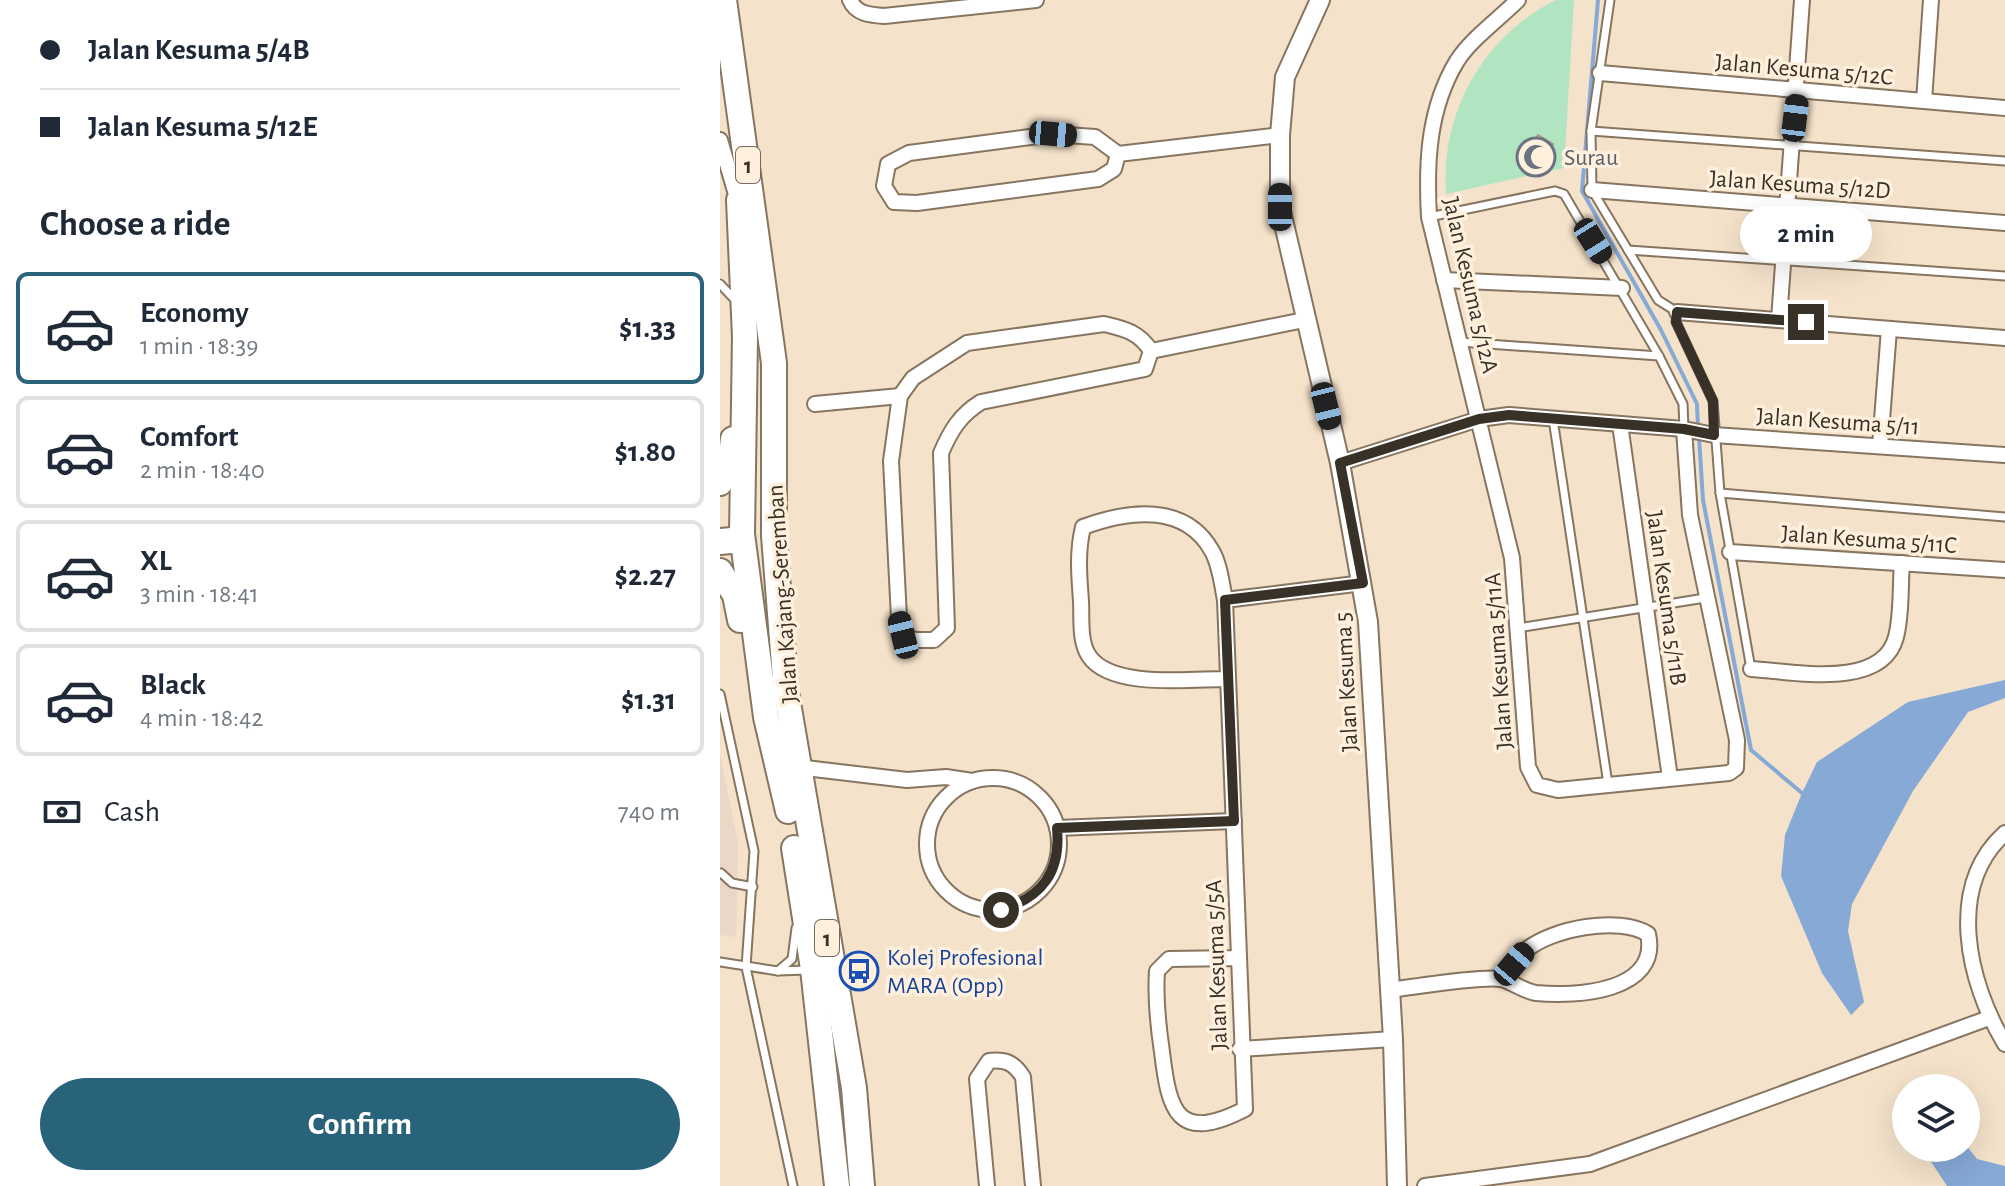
<!DOCTYPE html>
<meta charset="utf-8">
<style>
body{margin:0;font-family:"Alegreya Sans",sans-serif;background:#f6f6f7;color:#1f2937;height:100vh;display:flex;flex-direction:column;font-size:30px;white-space:nowrap}
*{box-sizing:border-box;margin:0}
p{font-size:26px;color:#747a83}
.icon{flex:none;width:44px;height:44px;fill:none;stroke:currentColor;stroke-width:2;stroke-linecap:round;stroke-linejoin:round}
.map{position:relative;flex:1;overflow:hidden}
.details{display:flex;flex-direction:column;background:#fff;width:720px}
.details>*{flex:none}
.guide{display:grid;align-content:center;height:176px;padding:0 40px;background:#fff}
.fabs{position:absolute;left:1172px;top:1074px;display:grid;gap:16px}
.fabs a{display:grid;place-items:center;width:88px;height:88px;border-radius:50%;background:#fff;box-shadow:0 8px 32px #0002;font-size:40px}
.end{position:absolute;width:36px;height:36px;margin:-18px;border:10px solid #383127;background:#fff;box-shadow:0 0 0 4px #fff}
.from{border-radius:50%}
.bubble{position:absolute;height:56px;border-radius:28px;background:#fff;box-shadow:0 8px 32px #0002;font-size:26px;font-weight:600;line-height:56px;text-align:center}
.car{position:absolute;width:24px;height:48px;margin:-24px -12px;border-radius:10px;box-shadow:0 0 6px 2px #0007;background:linear-gradient(#222 24%,#8ab4d8 0 40%,#222 0 76%,#8ab4d8 0 86%,#222 0)}
.guide b{display:flex;align-items:center;gap:28px;height:76px;font-size:30px}
.guide b+b{border-top:2px solid #e0e1e3}
.guide i{width:20px;height:20px;background:#1f2937}
ul{padding:0;list-style:none}
li{display:flex;align-items:center;gap:24px;height:112px;margin:0 16px 12px;padding:0 24px;border:4px solid #e0e1e3;border-radius:12px}
li div{flex:1}
li b{display:block;font-size:30px}
li em{font-style:normal;font-weight:600}
li.active{border-color:#29627b}
li>.icon{width:72px;height:72px;stroke-width:1.5}
h2{padding:0 40px;font-size:36px;line-height:96px}
.pay{display:flex;align-items:center;gap:20px;height:88px;padding:0 40px;font-size:30px}
.pay p{margin-inline-start:auto}
.cta{display:flex;gap:16px;margin-top:auto;padding:16px 40px}
.cta a{flex:1;height:92px;border-radius:48px;background:#29627b;color:#fff;font-size:32px;font-weight:600;line-height:92px;text-align:center}
main{display:flex;flex:1;min-height:0}
.map>svg:first-child{display:block}
</style>
<main>
<section class="details">
<div class="guide">
<b><i class="from"></i>Jalan Kesuma 5/4B</b>
<b><i></i>Jalan Kesuma 5/12E</b>
</div>
<h2>Choose a ride</h2>
<ul>
<li class="active"><svg class="icon" aria-label="car" viewBox="0 0 24 24"><path d="M5 17H2v-5l4-1 3-4h7l3 4 3 1v5h-3M9 17h6M6 11h13"/><circle cx="7" cy="17" r="2"/><circle cx="17" cy="17" r="2"/></svg><div><b>Economy</b><p>1 min · 18:39</p></div><em>$1.33</em></li>
<li><svg class="icon" aria-label="car" viewBox="0 0 24 24"><path d="M5 17H2v-5l4-1 3-4h7l3 4 3 1v5h-3M9 17h6M6 11h13"/><circle cx="7" cy="17" r="2"/><circle cx="17" cy="17" r="2"/></svg><div><b>Comfort</b><p>2 min · 18:40</p></div><em>$1.80</em></li>
<li><svg class="icon" aria-label="car" viewBox="0 0 24 24"><path d="M5 17H2v-5l4-1 3-4h7l3 4 3 1v5h-3M9 17h6M6 11h13"/><circle cx="7" cy="17" r="2"/><circle cx="17" cy="17" r="2"/></svg><div><b>XL</b><p>3 min · 18:41</p></div><em>$2.27</em></li>
<li><svg class="icon" aria-label="car" viewBox="0 0 24 24"><path d="M5 17H2v-5l4-1 3-4h7l3 4 3 1v5h-3M9 17h6M6 11h13"/><circle cx="7" cy="17" r="2"/><circle cx="17" cy="17" r="2"/></svg><div><b>Black</b><p>4 min · 18:42</p></div><em>$1.31</em></li>
</ul>
<div class="pay"><svg class="icon" aria-label="cash" viewBox="0 0 24 24"><path d="M3 7h18v10H3z"/><circle cx="12" cy="12" r="2"/></svg>Cash<p>740 m</p></div>
<div class="cta"><a>Confirm</a></div>
</section>
<div class="map">
<svg width="1285" height="1186" viewBox="0 0 1285 1186">
<rect width="100%" height="100%" fill="#f4e2ca"/>
<polygon fill="#ebd7c8" points="0,755 18,843 16,937 0,935"/>
<path fill="#b1e5c2" d="M836,0H854L844,168L726,194C720,113 763,36 836,0Z"/>
<g fill="#86a9d5">
<polygon points="1285,680 1285,698 1248,712 1193,791 1132,904 1128,931 1144,1002 1131,1015 1102,973 1061,876 1065,835 1082,793 1097,762 1188,702"/>
<polygon points="1246,1145 1257,1159 1285,1166 1285,1186 1227,1186 1202,1148 1246,1148"/>
</g>
<g fill="none" stroke-linecap="round" stroke-linejoin="round">
<g stroke="#86a9d5" stroke-width="4">
<polyline points="878,0 862,191 941,330 977,404 978,428"/>
<polyline points="979,437 983,500 1031,750 1082,793"/>
</g>
</g>
<polygon fill="#d9b485" stroke="#ac9a84" stroke-width="2" points="818,135 833,144 816,173 812,173 801,167"/>
<g fill="none" stroke-linecap="round" stroke-linejoin="round">
<g stroke="#867560" stroke-width="11">
<g id="service">
<polyline points="890,0 871,131 872,190 938,300 957,312 956,322 993,401 1000,493 1031,669"/>
<polyline points="871,131 1285,161"/>
<polyline points="709,217 835,191 844,194 939,356 963,404 964,429"/>
<polyline points="908,250 1285,276"/>
<polyline points="0,284 18,303"/>
<polyline points="740,342 939,356"/>
<polyline points="833,419 888,784"/>
<polyline points="1000,493 1285,517"/>
<polyline points="798,628 985,598"/>
<polyline points="0,694 34,851 26,967 73,1186"/>
<polyline points="1,873 12,883 33,887"/>
<polyline points="0,962 58,971 87,970"/>
<polyline points="58,971 72,959 76,928"/>
</g>
</g>
<g stroke="#867560" stroke-width="18">
<g id="minor">
<path d="M130,0C136,14 150,15 164,16L316,0"/>
<path d="M798,0C779,19 751,39 737,61C708,109 706,163 709,217L792,558L808,767L817,785L838,790L1009,773L1016,768L1017,740L970,515L964,429"/>
<polyline points="880,73 1285,108"/>
<polyline points="1204,101 1211,0"/>
<polyline points="0,140 20,208"/>
<polyline points="398,154 394,169 378,179 197,203 174,202 164,186 168,164 189,153 333,134 375,137 398,154 560,135"/>
<polyline points="872,190 1285,223"/>
<polyline points="724,280 902,288"/>
<polyline points="957,312 1285,338"/>
<polyline points="1059,320 1082,0"/>
<path d="M384,324C405,329 419,332 431,351L425,369L261,402C240,415 231,430 221,453L227,628L214,640H195L183,635L179,618L171,461L180,396L193,378L247,343Z"/>
<polyline points="431,351 584,320"/>
<polyline points="95,404 180,396"/>
<polyline points="900,424 950,778"/>
<polyline points="1160,446 1169,329"/>
<polyline points="620,463 759,419 789,415 964,429 994,435 1285,455"/>
<polyline points="0,536 22,534"/>
<polyline points="0,547 23,545"/>
<polyline points="1010,552 1285,570"/>
<polyline points="505,600 643,583"/>
<path d="M1031,669C1071,671 1162,691 1176,637C1182,614 1180,587 1182,563"/>
<path d="M505,679C471,679 391,689 369,656C359,641 362,618 361,601C359,575 357,552 363,527C409,510 465,503 492,551C500,565 502,585 505,600L525,1109C457,1144 449,1111 442,1052C438,1025 435,999 437,971L449,959L519,958"/>
<polyline points="77,767 187,780 226,777 252,781"/>
<circle cx="273" cy="844" r="66"/>
<polyline points="337,828 514,821"/>
<path d="M1285,833C1225,887 1248,983 1285,1044"/>
<path d="M669,990C694,987 761,976 781,979C793,982 803,991 816,993C856,997 941,992 928,934C899,916 833,928 806,950C797,957 789,970 782,979"/>
<polyline points="520,1049 673,1039"/>
<path d="M267,1186L257,1079L269,1061C286,1059 294,1063 303,1077L313,1186"/>
<polyline points="705,1186 870,1164 1269,1018"/>
</g>
</g>
<g stroke="#867560" stroke-width="22">
<polyline id="tertiary" points="600,0 565,77 560,135 560,207 620,463 648,622 673,1039 677,1186"/>
</g>
<g stroke="#867560" stroke-width="28">
<g id="primary">
<polyline points="4,0 54,363 54,536 66,691 134,1088 142,1186"/>
<polyline points="19,200 25,337 22,534 46,717 68,811"/>
<polyline points="0,483 10,462 13,439"/>
<polyline points="0,571 15,595 20,620"/>
<polyline points="74,848 93,969 117,1186"/>
</g>
</g>
<use href="#service" stroke="#fff" stroke-width="7"/>
<use href="#minor" stroke="#fff" stroke-width="14"/>
<use href="#tertiary" stroke="#fff" stroke-width="18"/>
<use href="#primary" stroke="#fff" stroke-width="24"/>
</g>
<g fill="none" stroke-linecap="round" stroke-linejoin="round">
<path stroke="#383127" stroke-width="10" d="M281,910C323,897 341,871 337,828L514,821L505,600L643,583L620,463L759,419L789,415L964,429L994,435L993,401L956,322L957,312L1086,322"/>
</g>
<defs>
<g id="mosque-ring" transform="scale(2)"><circle r="9.5" fill="#fff0dd" stroke="#6b7280" stroke-width="1.5"/><path d="M3.5-4.9A6 6 0 1 0 3.5 4.9A5 5 0 1 1 3.5-4.9Z" fill="#6b7280"/></g>
<g id="bus-ring" transform="scale(2)"><circle r="9.5" fill="#fff0dd" stroke="#1a4fb4" stroke-width="1.5"/><path d="M-5-6H5V4H4V6H2V4H-2V6H-4V4H-5ZM-3.5-4V0h7V-4ZM-3.5 1.2v1.5H-2V1.2ZM2 1.2v1.5H3.5V1.2Z" fill="#1a4fb4"/></g>
</defs>
<g fill-rule="evenodd">
<use href="#mosque-ring" x="816" y="157"/>
<use href="#bus-ring" x="139" y="971"/>
</g>
<g text-anchor="middle" stroke-width="7" stroke-linejoin="round" paint-order="stroke">
<g fill="#fff0dd" stroke="#746a5e" stroke-width="2">
<rect x="16" y="147" width="24" height="36" rx="6"/>
<rect x="95" y="920" width="24" height="36" rx="6"/>
</g>
<g font-size="22" font-weight="bold" fill="#383127">
<text x="28" y="173">1</text>
<text x="107" y="946">1</text>
</g>
<g font-size="24" fill="#383127" stroke="#fff0dd">
<text transform="translate(1084 69) rotate(5)" y="8">Jalan Kesuma 5/12C</text>
<text transform="translate(1080 184) rotate(4)" y="8">Jalan Kesuma 5/12D</text>
<text transform="translate(751 285) rotate(77)" y="8">Jalan Kesuma 5/12A</text>
<text transform="translate(1118 421) rotate(4)" y="8">Jalan Kesuma 5/11</text>
<text transform="translate(1149 539) rotate(4)" y="8">Jalan Kesuma 5/11C</text>
<text transform="translate(62 594) rotate(-94)" y="8">Jalan Kajang-Seremban</text>
<text transform="translate(947 598) rotate(82)" y="8">Jalan Kesuma 5/11B</text>
<text transform="translate(778 661) rotate(-94)" y="8">Jalan Kesuma 5/11A</text>
<text transform="translate(626 682) rotate(-93)" y="8">Jalan Kesuma 5</text>
<text transform="translate(496 965) rotate(-92)" y="8">Jalan Kesuma 5/5A</text>
</g>
<g font-size="24" fill="#5b616d" stroke="#fff0dd" text-anchor="start">
<text x="844" y="165">Surau</text>
</g>
<g font-size="24" fill="#164399" stroke="#fff0dd" text-anchor="start">
<text x="167" y="965">Kolej Profesional<tspan x="167" dy="28">MARA (Opp)</tspan></text>
</g>
</g>
</svg>
<div class="fabs">
<a><svg class="icon" aria-label="layers" viewBox="0 0 24 24"><path d="M12 4l9 5-9 5-9-5zM3 14l9 5 9-5"/></svg></a>
</div>
<i class="end from" style="left:281px;top:910px"></i>
<i class="end" style="left:1086px;top:322px"></i>
<div class="bubble" style="left:1020px;top:206px;width:132px">2 min</div>
<i class="car" style="left:1075px;top:118px;rotate:7deg"></i>
<i class="car" style="left:333px;top:134px;rotate:95deg"></i>
<i class="car" style="left:560px;top:207px;rotate:0deg"></i>
<i class="car" style="left:873px;top:241px;rotate:148deg"></i>
<i class="car" style="left:606px;top:406px;rotate:166deg"></i>
<i class="car" style="left:183px;top:635px;rotate:346deg"></i>
<i class="car" style="left:794px;top:964px;rotate:40deg"></i>
</div>
</main>
